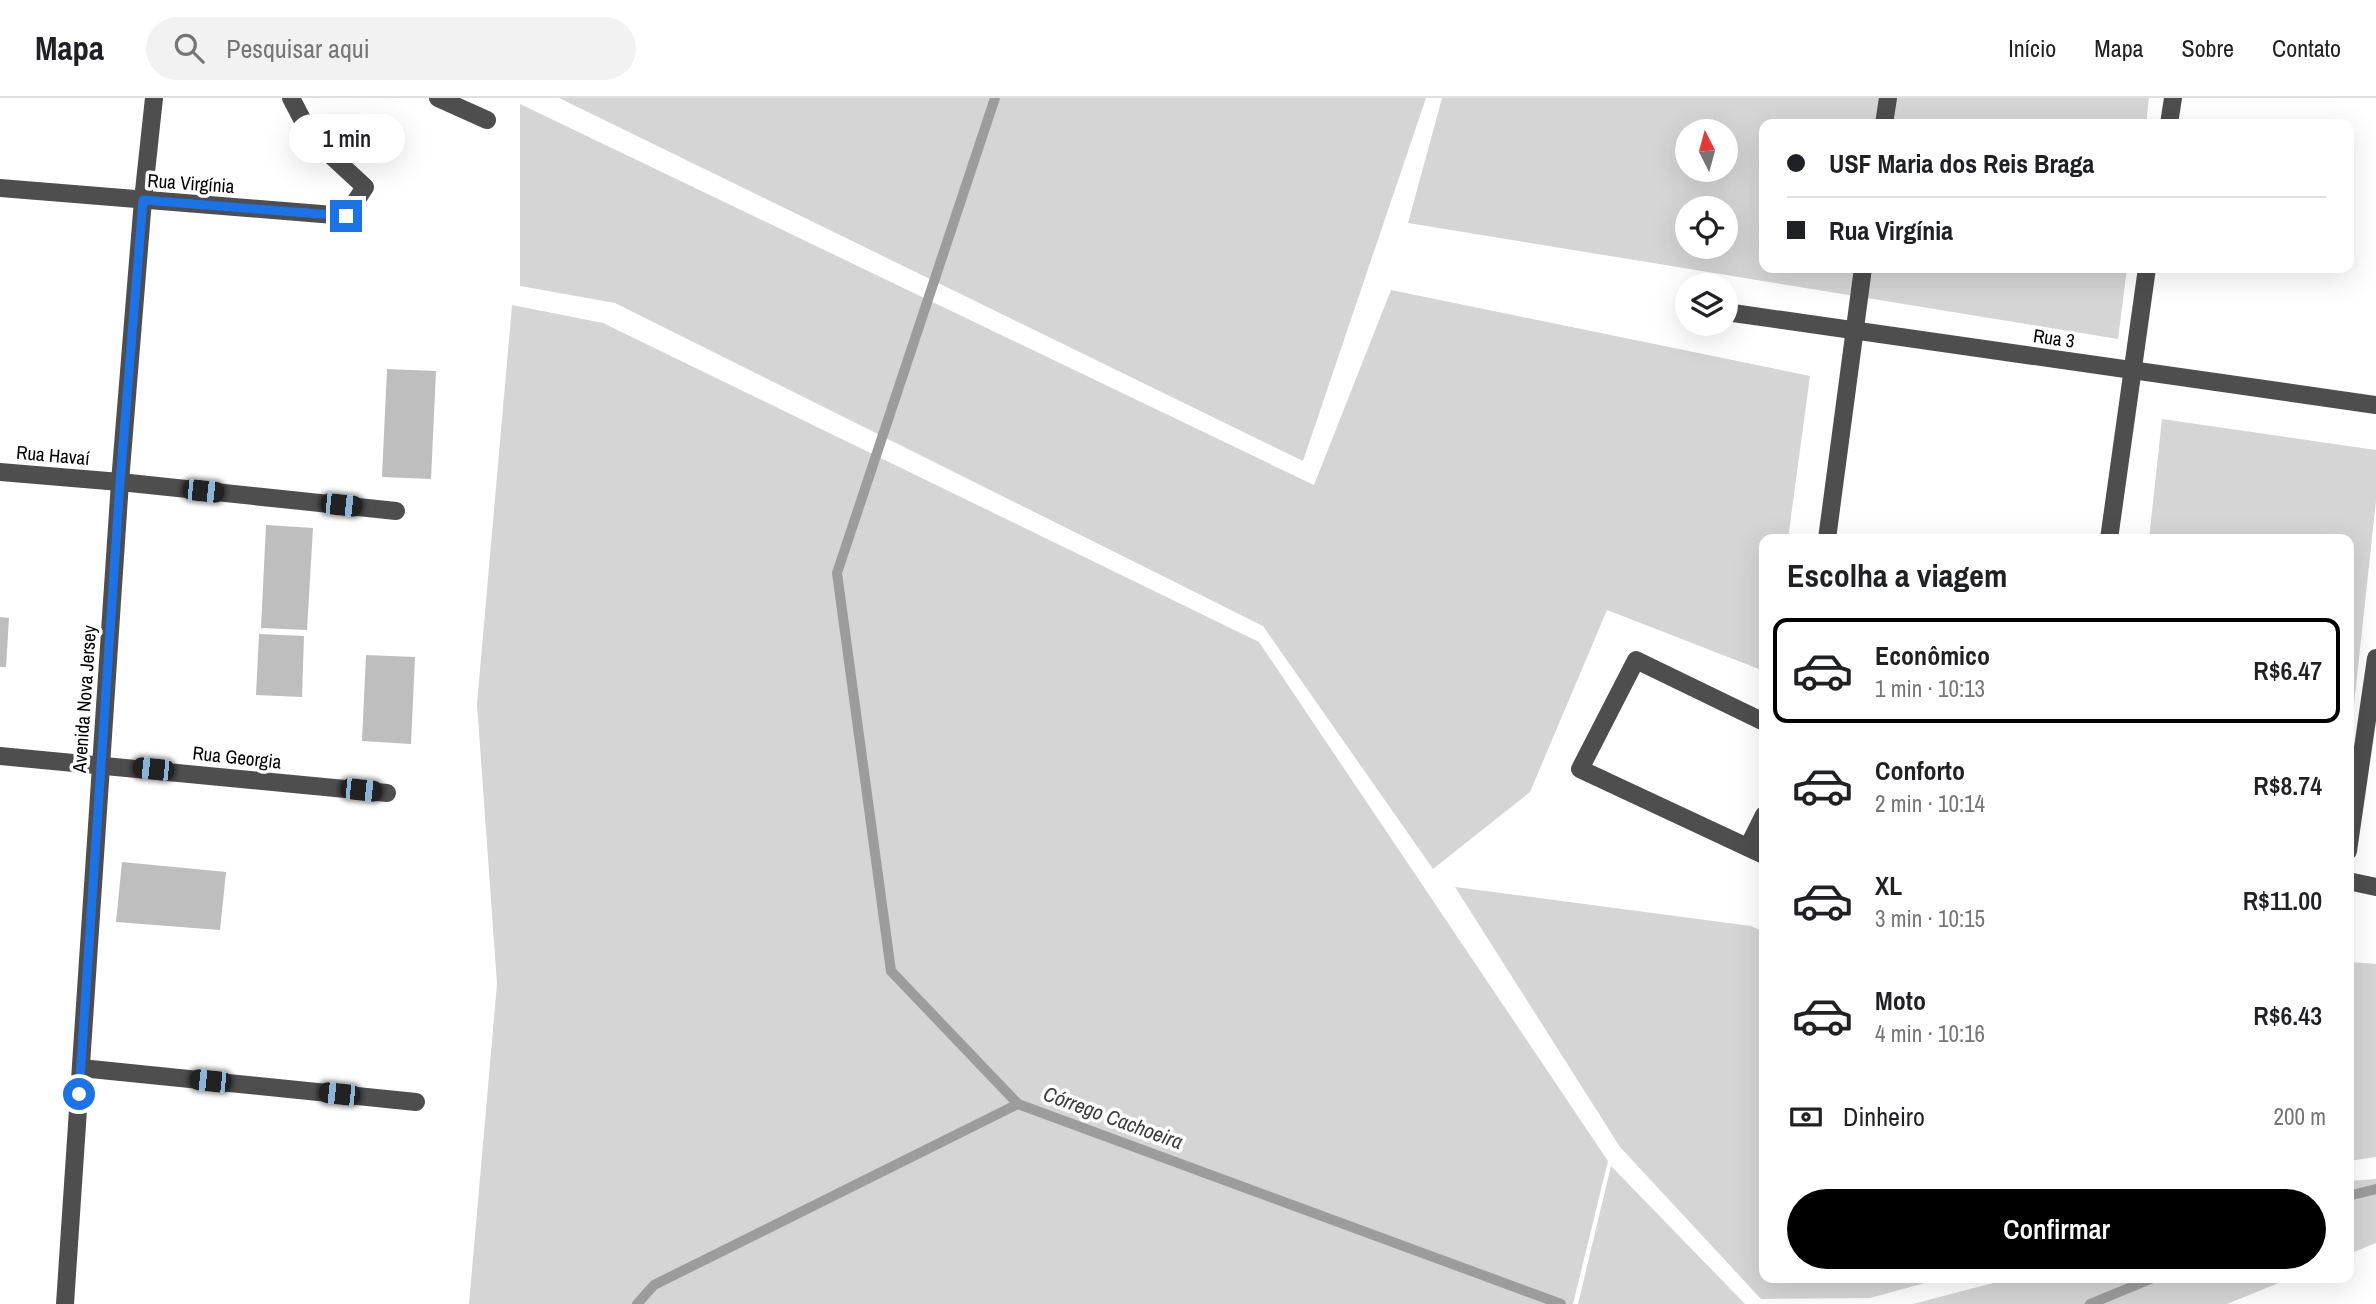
<!DOCTYPE html>
<html lang="pt">
<meta charset="utf-8">
<style>
body{margin:0;font-family:"Archivo Narrow",sans-serif;background:#f2f2f2;color:#202124;height:100vh;display:flex;flex-direction:column;font-size:26px;white-space:nowrap}
*{box-sizing:border-box;margin:0}
p{font-size:23px;color:#757577}
.icon{flex:none;width:38px;height:38px;fill:none;stroke:currentColor;stroke-width:2;stroke-linecap:round;stroke-linejoin:round}
.map{position:relative;flex:1;overflow:hidden}
.sheet{position:absolute;left:1759px;top:436px;width:595px;height:749px;display:flex;flex-direction:column;background:#fff;border-radius:14px;box-shadow:0 7px 28px #0002}
.sheet>*{flex:none}
.hud{position:absolute;left:1759px;top:21px;width:595px;height:154px;border-radius:14px;box-shadow:0 7px 28px #0002;display:grid;align-content:center;height:154px;padding:0 28px;background:#fff}
.needle{width:46px;rotate:354deg}
.controls{position:absolute;left:1675px;top:21px;display:grid;gap:14px}
.controls a{display:grid;place-items:center;width:63px;height:63px;border-radius:50%;background:#fff;box-shadow:0 7px 28px #0002;font-size:35px}
.end{position:absolute;width:32px;height:32px;margin:-16px;border:9px solid #1a73e8;background:#fff;box-shadow:0 0 0 4px #fff}
.from{border-radius:50%}
.bubble{position:absolute;height:49px;border-radius:24px;background:#fff;box-shadow:0 7px 28px #0002;font-size:23px;font-weight:600;line-height:49px;text-align:center}
.car{position:absolute;width:21px;height:42px;margin:-21px -10px;border-radius:9px;box-shadow:0 0 5px 2px #0007;background:linear-gradient(#222 24%,#8ab4d8 0 40%,#222 0 76%,#8ab4d8 0 86%,#222 0)}
.hud b{display:flex;align-items:center;gap:24px;height:66px;font-size:26px}
.hud b+b{border-top:2px solid #e0e0e0}
.hud i{width:18px;height:18px;background:#202124}
ul{padding:0;list-style:none}
li{display:flex;align-items:center;gap:21px;height:105px;margin:0 14px 10px;padding:0 14px;border:4px solid transparent;border-radius:14px}
li div{flex:1}
li b{display:block;font-size:26px}
li em{font-style:normal;font-weight:600}
li.current{border-color:#000}
li>.icon{width:63px;height:63px;stroke-width:1.5}
h2{padding:0 28px;font-size:32px;line-height:84px}
.pay{display:flex;align-items:center;gap:18px;height:77px;padding:0 28px;font-size:26px}
.pay p{margin-inline-start:auto}
.action{display:flex;gap:14px;margin-top:auto;padding:14px 28px}
.action a{flex:1;height:80px;border-radius:42px;background:#000;color:#fff;font-size:28px;font-weight:600;line-height:80px;text-align:center}
header{display:flex;align-items:center;gap:42px;box-sizing:border-box;height:98px;padding:0 35px;background:#fff;border-bottom:2px solid #e0e0e0}
header strong{font-size:33px}
nav{display:flex;gap:38px;margin-inline-start:auto;font-size:24px}
.search{width:490px;height:63px;background:#f2f2f2;display:flex;align-items:center;gap:18px;box-sizing:border-box;padding:0 24px;border-radius:38px;color:#757577;font-size:26px}
.map>svg:first-child{display:block}
</style>
<header>
<strong>Mapa</strong>
<div class="search"><svg class="icon" aria-label="search" viewBox="0 0 24 24"><circle cx="10" cy="10" r="6"/><path d="M15 15l6 6"/></svg>Pesquisar aqui</div>
<nav><a>Início</a><a>Mapa</a><a>Sobre</a><a>Contato</a></nav>
</header>
<div class="map">
<svg width="2376" height="1206" viewBox="0 0 2376 1206">
<rect width="100%" height="100%" fill="#fff"/>
<g fill="#d5d5d5" fill-rule="evenodd">
<polygon points="559,0 1426,0 1303,363"/>
<path d="M1442,0H2149L2146,26H1764V170H2127L2118,241L1408,125ZM1687,33H1726V72H1687ZM1687,110H1726V149H1687Z"/>
<polygon points="520,6 1314,387 1391,192 1810,278 1788,441 1764,441 1764,573 1607,512 1530,694 1433,771 1263,528 615,205 520,188"/>
<polygon points="512,207 603,225 1259,544 1608,1063 1573,1206 469,1206 497,886 477,606"/>
<polygon points="2162,321 2376,352 2376,403 2349,653 2348,441 2149,441"/>
<polygon points="1455,789 1751,828 1764,834 1764,1180 1943,1180 1870,1200 1761,1201 1620,1049"/>
<polygon points="2348,864 2376,866 2376,1059 2349,1063"/>
<polygon points="1611,1068 1745,1206 1578,1206"/>
<polygon points="2376,1081 2376,1145 2349,1156 2349,1083"/>
<polygon points="2012,1180 2291,1180 2227,1206 1913,1206"/>
</g>
<g fill="none" stroke-linecap="round" stroke-linejoin="round">
<g stroke="#9c9c9c" stroke-width="10">
<polyline points="995,0 837,475 891,873 1018,1006 1561,1206"/>
<polyline points="2348,1098 2376,1091"/>
<polyline points="637,1206 654,1187 1018,1006"/>
<polyline points="2090,1206 2153,1180"/>
</g>
</g>
<g fill="#bebebe">
<polygon points="387,271 436,273 431,381 382,379"/>
<polygon points="266,427 313,430 307,532 261,530"/>
<polygon points="0,519 9,520 6,569 0,569"/>
<polygon points="259,536 304,538 302,599 256,597"/>
<polygon points="366,557 415,559 411,646 362,643"/>
<polygon points="122,764 226,774 220,832 116,824"/>
</g>
<g fill="none" stroke-linecap="round" stroke-linejoin="round">
<g stroke="#4e4e4e" stroke-width="18">
<polyline points="438,0 487,22"/>
<polyline points="1884,26 1888,0"/>
<polyline points="2169,26 2173,0"/>
<polyline points="0,90 346,118 365,89 312,40 291,0"/>
<polyline points="1726,214 2376,307"/>
<polyline points="0,374 120,384 396,413"/>
<polyline points="1827,441 1863,170"/>
<polyline points="2109,441 2147,170"/>
<polyline points="1764,624 1636,562 1580,671 1764,757"/>
<polyline points="0,658 387,695"/>
<polyline points="1748,749 1764,717"/>
<polyline points="2348,753 2376,560"/>
<polyline points="2348,783 2376,789"/>
<polyline points="81,970 416,1004"/>
<polyline points="65,1206 120,384 143,102 154,0"/>
</g>
</g>
<g fill="none" stroke-linecap="round" stroke-linejoin="round">
<polyline stroke="#1a73e8" stroke-width="9" points="79,996 120,384 143,102 346,118"/>
</g>
<g text-anchor="middle" stroke-width="7" stroke-linejoin="round" paint-order="stroke">
<g font-size="19" fill="#000" stroke="#fff">
<text transform="translate(191 85) rotate(4)" y="7">Rua Virgínia</text>
<text transform="translate(2054 240) rotate(8)" y="7">Rua 3</text>
<text transform="translate(53 357) rotate(5)" y="7">Rua Havaí</text>
<text transform="translate(84 601) rotate(-86)" y="7">Avenida Nova Jersey</text>
<text transform="translate(237 659) rotate(6)" y="7">Rua Georgia</text>
</g>
<g font-size="21" font-style="italic" fill="#3d3d3d" stroke="#fff">
<text transform="translate(1113 1020) rotate(20)" y="7">Córrego Cachoeira</text>
</g>
</g>
</svg>
<div class="controls">
<a><svg class="needle" viewBox="-14 -14 28 28"><path d="M0-13l5 13h-10z" fill="#e53935"/><path d="M0 13l5-13h-10z" fill="#757577"/></svg></a>
<a><svg class="icon" aria-label="locate" viewBox="0 0 24 24"><circle cx="12" cy="12" r="6"/><path d="M12 2v4M12 18v4M2 12h4M18 12h4"/></svg></a>
<a><svg class="icon" aria-label="layers" viewBox="0 0 24 24"><path d="M12 4l9 5-9 5-9-5zM3 14l9 5 9-5"/></svg></a>
</div>
<i class="end from" style="left:79px;top:996px"></i>
<i class="end" style="left:346px;top:118px"></i>
<div class="bubble" style="left:289px;top:16px;width:116px">1 min</div>
<i class="car" style="left:203px;top:393px;rotate:96deg"></i>
<i class="car" style="left:341px;top:407px;rotate:96deg"></i>
<i class="car" style="left:153px;top:671px;rotate:276deg"></i>
<i class="car" style="left:361px;top:692px;rotate:96deg"></i>
<i class="car" style="left:210px;top:983px;rotate:276deg"></i>
<i class="car" style="left:339px;top:996px;rotate:276deg"></i>
<div class="hud">
<b><i class="from"></i>USF Maria dos Reis Braga</b>
<b><i></i>Rua Virgínia</b>
</div>
<section class="sheet">
<h2>Escolha a viagem</h2>
<ul>
<li class="current"><svg class="icon" aria-label="car" viewBox="0 0 24 24"><path d="M5 17H2v-5l4-1 3-4h7l3 4 3 1v5h-3M9 17h6M6 11h13"/><circle cx="7" cy="17" r="2"/><circle cx="17" cy="17" r="2"/></svg><div><b>Econômico</b><p>1 min · 10:13</p></div><em>R$6.47</em></li>
<li><svg class="icon" aria-label="car" viewBox="0 0 24 24"><path d="M5 17H2v-5l4-1 3-4h7l3 4 3 1v5h-3M9 17h6M6 11h13"/><circle cx="7" cy="17" r="2"/><circle cx="17" cy="17" r="2"/></svg><div><b>Conforto</b><p>2 min · 10:14</p></div><em>R$8.74</em></li>
<li><svg class="icon" aria-label="car" viewBox="0 0 24 24"><path d="M5 17H2v-5l4-1 3-4h7l3 4 3 1v5h-3M9 17h6M6 11h13"/><circle cx="7" cy="17" r="2"/><circle cx="17" cy="17" r="2"/></svg><div><b>XL</b><p>3 min · 10:15</p></div><em>R$11.00</em></li>
<li><svg class="icon" aria-label="car" viewBox="0 0 24 24"><path d="M5 17H2v-5l4-1 3-4h7l3 4 3 1v5h-3M9 17h6M6 11h13"/><circle cx="7" cy="17" r="2"/><circle cx="17" cy="17" r="2"/></svg><div><b>Moto</b><p>4 min · 10:16</p></div><em>R$6.43</em></li>
</ul>
<div class="pay"><svg class="icon" aria-label="cash" viewBox="0 0 24 24"><path d="M3 7h18v10H3z"/><circle cx="12" cy="12" r="2"/></svg>Dinheiro<p>200 m</p></div>
<div class="action"><a>Confirmar</a></div>
</section>
</div>
